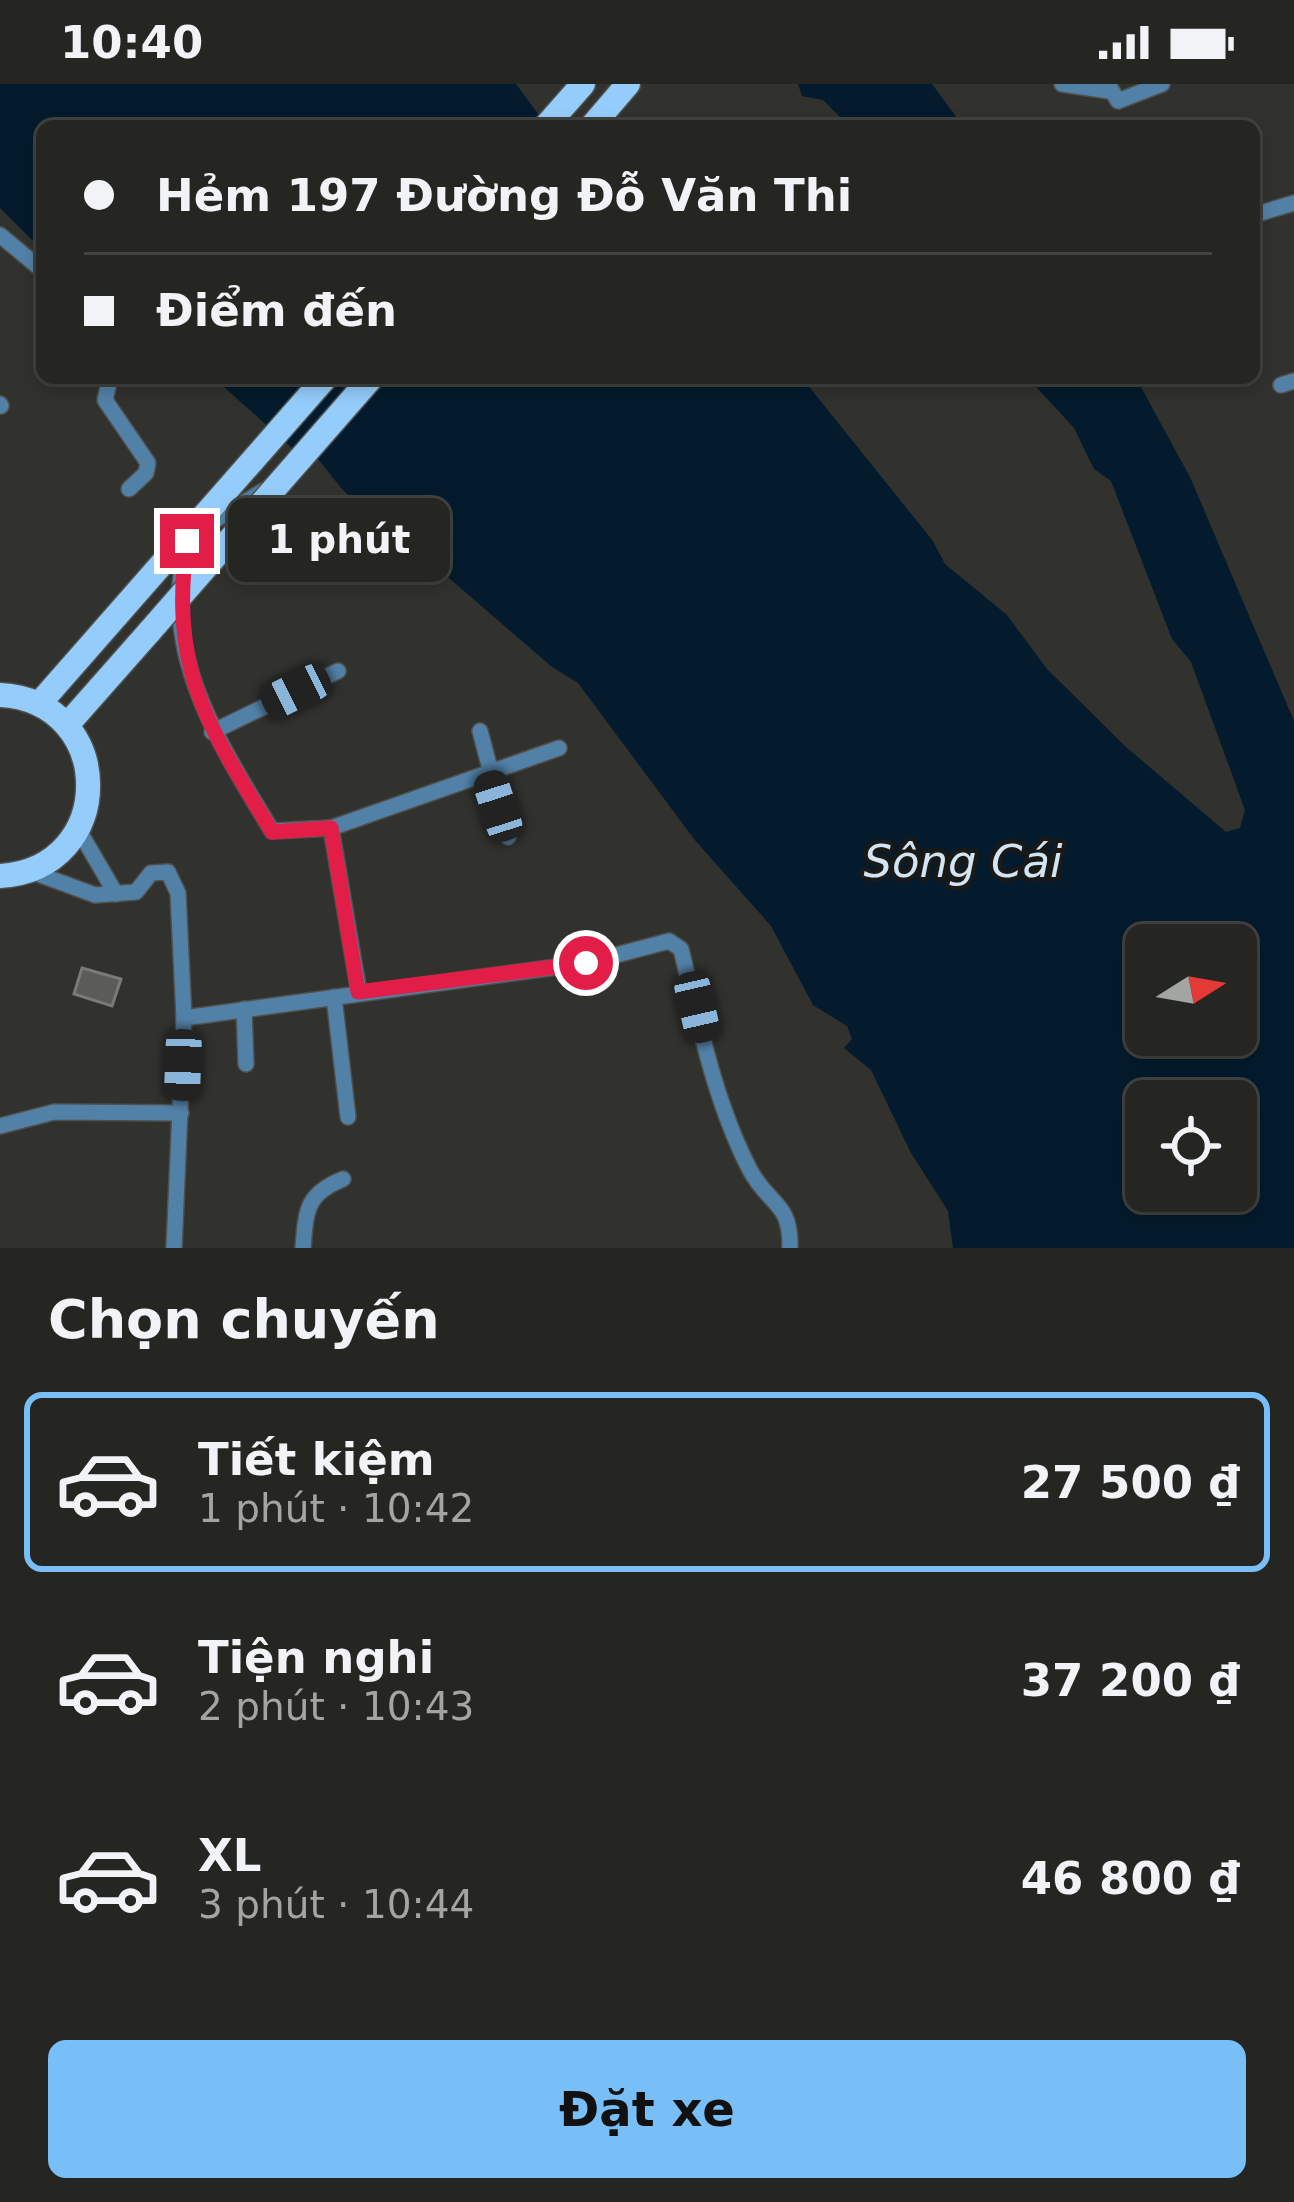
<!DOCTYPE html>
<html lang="vi">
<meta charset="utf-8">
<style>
body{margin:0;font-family:"DejaVu Sans",sans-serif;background:#2d2d2a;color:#f1f3f6;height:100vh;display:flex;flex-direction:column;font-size:45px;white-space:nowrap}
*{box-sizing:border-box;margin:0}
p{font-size:39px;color:#a3a5a5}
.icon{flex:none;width:66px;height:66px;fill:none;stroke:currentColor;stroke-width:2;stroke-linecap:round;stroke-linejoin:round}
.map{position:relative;height:1164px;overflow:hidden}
.panel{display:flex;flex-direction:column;background:#252522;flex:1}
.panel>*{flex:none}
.top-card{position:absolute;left:36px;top:36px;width:1224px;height:264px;border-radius:18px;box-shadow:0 6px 18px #0003,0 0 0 3px #424240;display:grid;align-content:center;height:264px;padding:0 48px;background:#252522}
.needle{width:78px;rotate:79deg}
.fabs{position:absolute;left:1125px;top:840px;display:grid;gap:24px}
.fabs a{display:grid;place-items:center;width:132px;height:132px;border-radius:18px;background:#252522;box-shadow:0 6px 18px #0003,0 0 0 3px #424240;font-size:60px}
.end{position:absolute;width:54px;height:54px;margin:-27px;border:15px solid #e11d48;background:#fff;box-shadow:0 0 0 6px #fff}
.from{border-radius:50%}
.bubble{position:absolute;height:84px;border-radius:18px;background:#252522;box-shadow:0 6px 18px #0003,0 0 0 3px #424240;font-size:39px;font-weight:700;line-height:84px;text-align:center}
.car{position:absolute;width:36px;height:72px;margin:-36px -18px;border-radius:15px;box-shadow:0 0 9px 3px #0007;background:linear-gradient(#222 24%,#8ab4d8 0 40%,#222 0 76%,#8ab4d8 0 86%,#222 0)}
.top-card b{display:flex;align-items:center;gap:42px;height:114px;font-size:45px}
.top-card b+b{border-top:3px solid #424240}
.top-card i{width:30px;height:30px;background:#f1f3f6}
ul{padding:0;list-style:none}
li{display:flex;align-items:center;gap:36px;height:180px;margin:0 24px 18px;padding:0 24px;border:6px solid transparent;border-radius:18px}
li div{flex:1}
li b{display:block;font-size:45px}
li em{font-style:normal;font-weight:700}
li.selected{border-color:#78bff7}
li>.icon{width:108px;height:108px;stroke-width:1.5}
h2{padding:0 48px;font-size:54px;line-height:144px}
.action{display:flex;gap:24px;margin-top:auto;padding:24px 48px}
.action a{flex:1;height:138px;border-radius:18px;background:#78bff7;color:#111;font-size:48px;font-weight:700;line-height:138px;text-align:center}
.status{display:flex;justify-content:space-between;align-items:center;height:84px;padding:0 60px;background:#252522;direction:ltr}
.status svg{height:33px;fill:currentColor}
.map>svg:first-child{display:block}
</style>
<div class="status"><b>10:40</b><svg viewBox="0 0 49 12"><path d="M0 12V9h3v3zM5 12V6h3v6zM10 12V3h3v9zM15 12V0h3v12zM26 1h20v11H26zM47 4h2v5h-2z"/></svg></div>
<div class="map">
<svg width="1294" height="1164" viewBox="0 0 1294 1164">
<rect width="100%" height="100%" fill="#31312e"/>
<g fill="#031b2c" fill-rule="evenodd">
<polygon points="0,0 516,0 547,42 42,42 42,166 0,124"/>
<polygon points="798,0 932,0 963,42 849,42 823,16 802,12"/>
<path d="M214,294H802L933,457L945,480L1007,531L1047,585L1126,663L1226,748L1240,744L1245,726L1191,578L1172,555L1111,397L1094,385L1074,344L1028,294H1136L1190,393L1294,637V1164H953L948,1127L911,1069L871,986L844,964L852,955L847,942L813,921L771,842L694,755L578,599L552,583L449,494L429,485L342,405L318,375L291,363ZM1146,861H1236V951H1146ZM1146,1017H1236V1107H1146Z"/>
</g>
<polygon fill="#5b5b58" stroke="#7a7a77" stroke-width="3" points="82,884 121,895 112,922 74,910"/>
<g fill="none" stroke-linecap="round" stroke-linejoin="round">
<g stroke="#4f4f4c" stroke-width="18">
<g id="minor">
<polyline points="1062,0 1109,7"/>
<polyline points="1108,0 1118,17 1162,0"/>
<polyline points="1254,131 1294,119"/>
<polyline points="0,151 42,186"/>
<polyline points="110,294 105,316 148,379 146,389 129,405"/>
<polyline points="1281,301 1294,297"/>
<polyline points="0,320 1,322"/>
<polyline points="207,441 263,407"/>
<path d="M188,456C156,564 219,659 272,747L331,744"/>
<polyline points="480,647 508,753"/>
<polyline points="212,648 338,587"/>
<polyline points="78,745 116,810"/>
<polyline points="30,787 95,811 136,808 151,789 168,788 178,809 184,934"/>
<polyline points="359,908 331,744 559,664"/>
<polyline points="334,913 348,1033"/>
<polyline points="244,925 246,980"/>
<polyline points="0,1042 54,1028 181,1029"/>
<path d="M174,1164L184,934L586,879L669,857L681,865C699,939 715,1019 750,1086C769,1122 791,1117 790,1164"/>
<path d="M303,1164C306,1126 306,1110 343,1095"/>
</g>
</g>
<g stroke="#4f4f4c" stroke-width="27">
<g id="primary">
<polyline points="546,42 583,0"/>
<polyline points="592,42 628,0"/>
<path d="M0,611C117,617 118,785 0,792"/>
<polyline points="39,620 325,294"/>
<polyline points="67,641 150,547"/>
</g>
</g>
<use href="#minor" stroke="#5281a7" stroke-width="15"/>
<use href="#primary" stroke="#94cdfc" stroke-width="24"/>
<g stroke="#4f4f4c" stroke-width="27" stroke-linecap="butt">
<polyline id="primary-bridge" points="150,547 371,294"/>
</g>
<use href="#primary-bridge" stroke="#94cdfc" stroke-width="24"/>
</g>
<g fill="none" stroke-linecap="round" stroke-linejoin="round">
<path stroke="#e11d48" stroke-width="15" d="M187,457C169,588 208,641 272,748L331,744L358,908L586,879"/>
</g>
<g text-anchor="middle" stroke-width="9" stroke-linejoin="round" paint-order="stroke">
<g font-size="45" font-style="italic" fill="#d3e5f5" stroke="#191918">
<text x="963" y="793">Sông Cái</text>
</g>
</g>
</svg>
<div class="fabs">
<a><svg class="needle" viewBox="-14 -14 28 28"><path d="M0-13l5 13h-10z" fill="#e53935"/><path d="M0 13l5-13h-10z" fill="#a3a5a5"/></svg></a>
<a><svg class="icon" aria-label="locate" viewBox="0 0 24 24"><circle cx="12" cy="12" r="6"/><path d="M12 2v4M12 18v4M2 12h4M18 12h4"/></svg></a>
</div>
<i class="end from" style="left:586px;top:879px"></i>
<i class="end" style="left:187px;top:457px"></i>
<div class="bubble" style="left:228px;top:414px;width:222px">1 phút</div>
<i class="car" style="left:296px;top:607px;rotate:244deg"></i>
<i class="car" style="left:498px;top:722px;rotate:342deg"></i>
<i class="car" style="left:697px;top:923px;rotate:167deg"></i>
<i class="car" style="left:183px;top:981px;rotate:182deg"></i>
<div class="top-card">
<b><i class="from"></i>Hẻm 197 Đường Đỗ Văn Thi</b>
<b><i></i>Điểm đến</b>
</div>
</div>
<section class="panel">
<h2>Chọn chuyến</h2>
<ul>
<li class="selected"><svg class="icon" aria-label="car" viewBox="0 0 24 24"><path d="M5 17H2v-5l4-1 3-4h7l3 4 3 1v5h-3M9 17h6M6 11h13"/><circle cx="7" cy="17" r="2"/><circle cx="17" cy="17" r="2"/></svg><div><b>Tiết kiệm</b><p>1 phút · 10:42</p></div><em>27 500 ₫</em></li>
<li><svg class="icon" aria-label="car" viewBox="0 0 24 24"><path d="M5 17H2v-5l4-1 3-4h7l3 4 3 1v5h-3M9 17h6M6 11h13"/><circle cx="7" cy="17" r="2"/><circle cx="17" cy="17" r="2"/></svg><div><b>Tiện nghi</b><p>2 phút · 10:43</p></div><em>37 200 ₫</em></li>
<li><svg class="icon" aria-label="car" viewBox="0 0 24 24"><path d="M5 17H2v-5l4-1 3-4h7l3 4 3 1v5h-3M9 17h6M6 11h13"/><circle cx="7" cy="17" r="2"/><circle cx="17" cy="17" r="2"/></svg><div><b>XL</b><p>3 phút · 10:44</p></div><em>46 800 ₫</em></li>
</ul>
<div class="action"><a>Đặt xe</a></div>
</section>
